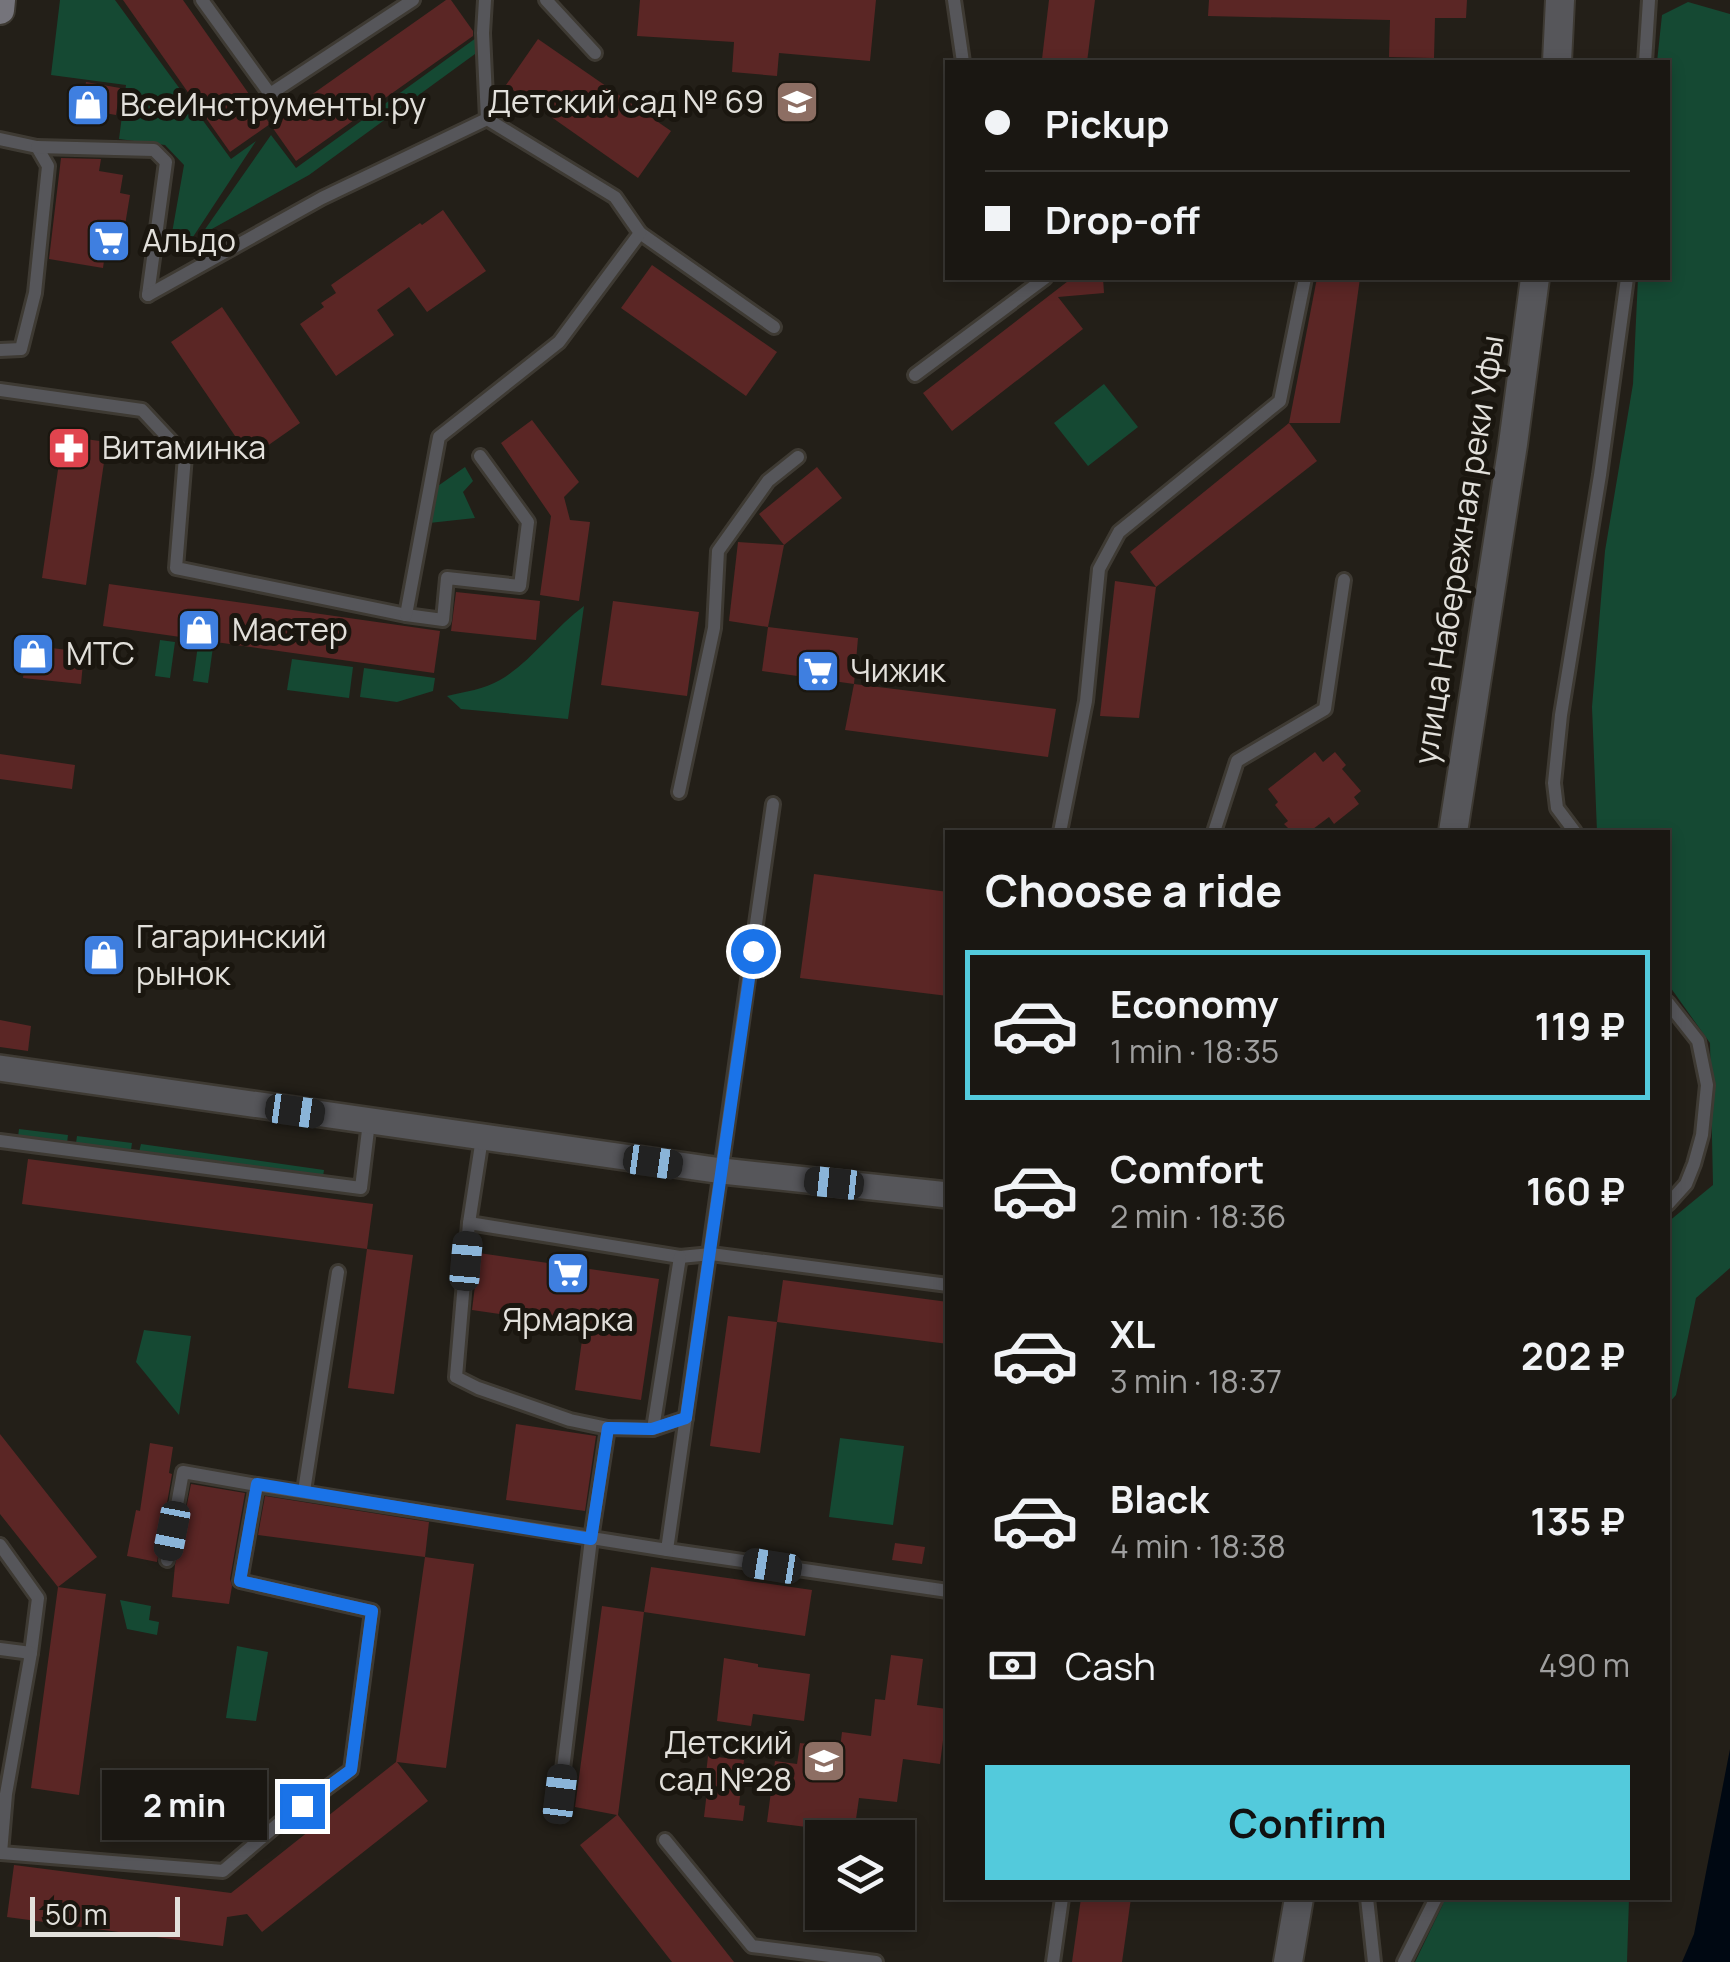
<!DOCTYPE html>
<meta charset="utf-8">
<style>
body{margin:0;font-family:Manrope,sans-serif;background:#272420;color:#f1f3f6;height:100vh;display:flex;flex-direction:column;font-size:38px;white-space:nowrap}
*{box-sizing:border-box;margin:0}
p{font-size:32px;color:#9f9f9f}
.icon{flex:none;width:55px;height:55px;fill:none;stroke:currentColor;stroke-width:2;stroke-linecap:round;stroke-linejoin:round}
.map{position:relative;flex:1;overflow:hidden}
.side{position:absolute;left:945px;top:830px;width:725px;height:1070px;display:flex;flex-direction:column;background:#1a1712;border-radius:0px;box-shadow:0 5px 15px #0003,0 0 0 2px #383632}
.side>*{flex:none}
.hud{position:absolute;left:945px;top:60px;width:725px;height:220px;border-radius:0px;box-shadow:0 5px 15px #0003,0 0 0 2px #383632;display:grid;align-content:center;height:220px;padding:0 40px;background:#1a1712}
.tools{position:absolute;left:805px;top:1820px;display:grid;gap:20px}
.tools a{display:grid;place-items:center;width:110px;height:110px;border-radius:0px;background:#1a1712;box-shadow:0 5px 15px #0003,0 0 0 2px #383632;font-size:50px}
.scale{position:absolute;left:30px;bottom:25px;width:150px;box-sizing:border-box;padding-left:10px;border:5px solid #e2e0db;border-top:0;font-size:28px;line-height:35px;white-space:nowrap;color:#e2e0db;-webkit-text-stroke:8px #1a160f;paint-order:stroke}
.end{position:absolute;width:45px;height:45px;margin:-22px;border:12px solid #1a73e8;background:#fff;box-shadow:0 0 0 5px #fff}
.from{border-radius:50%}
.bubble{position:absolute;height:70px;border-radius:0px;background:#1a1712;box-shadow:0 5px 15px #0003,0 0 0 2px #383632;font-size:32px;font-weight:700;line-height:70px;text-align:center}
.car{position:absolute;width:30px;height:60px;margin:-30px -15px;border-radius:12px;box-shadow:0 0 8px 2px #0007;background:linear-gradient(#222 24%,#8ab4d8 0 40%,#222 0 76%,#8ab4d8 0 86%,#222 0)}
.hud b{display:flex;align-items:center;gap:35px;height:95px;font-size:38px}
.hud b+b{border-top:2px solid #383632}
.hud i{width:25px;height:25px;background:#f1f3f6}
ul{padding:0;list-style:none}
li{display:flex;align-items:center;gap:30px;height:150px;margin:0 20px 15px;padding:0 20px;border:5px solid transparent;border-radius:0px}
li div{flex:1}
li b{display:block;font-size:38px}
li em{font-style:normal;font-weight:700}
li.current{border-color:#53cadc}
li>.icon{width:90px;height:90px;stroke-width:1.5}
h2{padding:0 40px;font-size:45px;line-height:120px}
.pay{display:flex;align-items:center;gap:25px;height:110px;padding:0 40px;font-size:38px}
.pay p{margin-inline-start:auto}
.button{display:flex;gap:20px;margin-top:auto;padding:20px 40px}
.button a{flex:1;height:115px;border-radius:0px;background:#53cadc;color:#111;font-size:40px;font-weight:700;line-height:115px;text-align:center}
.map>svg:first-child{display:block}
</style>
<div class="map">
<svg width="1730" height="1962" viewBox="0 0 1730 1962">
<rect width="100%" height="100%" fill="#231f18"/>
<g fill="#154933">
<polygon points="60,0 115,0 231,159 256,141 189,243 169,250 184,165 165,145 119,139 126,85 51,75"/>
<polygon points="1688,2 1730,14 1730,1268 1696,1298 1676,1395 1668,1404 1668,1222 1713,1185 1710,1043 1668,984 1668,832 1597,832 1592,707 1605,551 1633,384 1638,278 1668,278 1668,62 1657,62 1662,15"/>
<polygon points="476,38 475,54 309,175 201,235 271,135 296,168"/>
<polygon points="1104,384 1138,427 1088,466 1054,423"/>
<polygon points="465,467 473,481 463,492 475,518 429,523 435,488"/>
<path d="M584,606L568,719L461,709L447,696C464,692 485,689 500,680C530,663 555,627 584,606Z"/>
<polygon points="160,640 175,642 170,678 155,676"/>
<polygon points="198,645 213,647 208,683 193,681"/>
<polygon points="292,659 353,667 349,698 287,690"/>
<polygon points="364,668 435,678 433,691 397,702 360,697"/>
<polygon points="19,1129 68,1135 67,1143 18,1137"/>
<polygon points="77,1136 132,1143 131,1150 76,1143"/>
<polygon points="141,1144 324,1170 323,1177 139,1152"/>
<polygon points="144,1330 191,1336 179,1415 136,1362"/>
<polygon points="840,1438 904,1446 893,1525 829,1517"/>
<polygon points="120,1600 151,1606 149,1620 159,1622 157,1635 127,1629"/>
<polygon points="237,1646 268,1652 256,1721 226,1718"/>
<polygon points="1443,1898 1629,1898 1627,1962 1415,1962 1443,1904"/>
</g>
<polygon fill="#000812" points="1730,1749 1730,1962 1682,1962 1694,1934"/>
<g fill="#5b2625">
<polygon points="123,0 183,0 270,124 230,152"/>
<polygon points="446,0 451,0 473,31 473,36 296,161 270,124"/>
<polygon points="640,0 876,0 870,61 779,53 777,76 732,72 734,42 637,36"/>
<polygon points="1049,0 1095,0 1087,62 1042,59"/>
<polygon points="1209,0 1467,0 1466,18 1435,18 1434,58 1389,57 1390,20 1208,16"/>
<polygon points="538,39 671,131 638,178 506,85"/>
<polygon points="86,82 120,88 116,115 81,109"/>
<polygon points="61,158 101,159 99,171 123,175 120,193 130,195 121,249 106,246 103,268 49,259"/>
<polygon points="443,210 486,271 427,312 409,287 377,310 394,335 336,376 300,324 324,307 321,303 336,293 331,285 420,223 422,225"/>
<polygon points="652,265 777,352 746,396 621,308"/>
<polygon points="1072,278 1103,278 1104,293 1058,297 1083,329 952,431 923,393"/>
<polygon points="1317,278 1360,278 1340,423 1289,423"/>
<polygon points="222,307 300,423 250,458 171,342"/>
<polygon points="532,420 579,482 564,497 570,520 590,522 579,601 540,595 551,516 501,443"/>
<polygon points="1289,423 1317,461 1156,587 1130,552"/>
<polygon points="63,436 107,442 86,585 42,578"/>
<polygon points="817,467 842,498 784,545 759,514"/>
<polygon points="738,542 784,545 768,627 729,621"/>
<polygon points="1115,581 1156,587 1139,718 1100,716"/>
<polygon points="109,584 440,631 434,673 103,626"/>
<polygon points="456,592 540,601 536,640 451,631"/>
<polygon points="613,601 699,612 687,696 601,685"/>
<polygon points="768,627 858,638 854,684 762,671"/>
<polygon points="27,645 84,652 81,684 23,678"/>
<polygon points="854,684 1056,709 1048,757 845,730"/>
<polygon points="1315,752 1323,762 1335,752 1346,765 1342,769 1361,791 1354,797 1359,804 1334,824 1329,817 1309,832 1292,832 1284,824 1288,821 1275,805 1278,802 1268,789"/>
<polygon points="0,754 75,765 72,789 0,779"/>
<polygon points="814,874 948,892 948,996 800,978"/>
<polygon points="0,1020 31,1026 28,1051 0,1047"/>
<polygon points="28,1159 373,1204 367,1249 22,1204"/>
<polygon points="367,1249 413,1255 394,1394 348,1388"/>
<polygon points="479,1253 659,1279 641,1400 575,1390 584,1326 472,1310"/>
<polygon points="783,1280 948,1302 948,1344 777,1322"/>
<polygon points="728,1316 777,1322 760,1453 710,1446"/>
<polygon points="516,1424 596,1436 585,1511 506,1500"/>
<polygon points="0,1434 97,1557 58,1587 106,1594 79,1795 31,1788 58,1587 0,1514"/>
<polygon points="150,1443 173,1447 169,1473 172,1474 157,1562 127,1556 136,1510 140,1511"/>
<polygon points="191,1484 245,1493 230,1579 232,1586 229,1604 172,1597 175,1565"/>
<polygon points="265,1496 429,1522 425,1557 258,1535"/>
<polygon points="895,1543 925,1547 922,1564 892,1560"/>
<polygon points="425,1557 474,1564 446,1768 397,1762 428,1801 262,1932 247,1914 227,1917 223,1946 7,1917 14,1865 231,1893 396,1762"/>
<polygon points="651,1567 812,1590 805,1636 644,1612"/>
<polygon points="602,1606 644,1612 618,1815 734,1962 672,1962 580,1845 617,1815 575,1807"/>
<polygon points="891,1655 923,1659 917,1705 947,1709 940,1764 903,1759 897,1802 859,1798 854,1833 767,1822 775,1761 797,1764 800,1743 840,1748 842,1732 871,1736 875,1699 885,1700"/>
<polygon points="724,1658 758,1664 758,1667 810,1674 804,1721 753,1714 751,1726 717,1721"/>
<polygon points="708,1756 744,1760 739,1805 745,1806 743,1821 704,1817 709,1774 706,1774"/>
<polygon points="1081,1898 1131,1898 1122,1962 1072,1962"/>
</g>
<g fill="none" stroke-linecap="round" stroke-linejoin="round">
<g stroke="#3e3a33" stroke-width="18">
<g id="service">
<polyline points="202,0 270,94 413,0"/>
<polyline points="546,0 595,53"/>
<polyline points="954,0 963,62"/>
<polyline points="1645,62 1649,0"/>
<polyline points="0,139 37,147 48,166 35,293 21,349 0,350"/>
<polyline points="37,147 154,150 166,162 148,295"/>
<polyline points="640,233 774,327"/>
<polyline points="148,295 322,198 487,119"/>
<polyline points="915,375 1045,278"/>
<polyline points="0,390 142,410 185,456 176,568 406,615 443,620 447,578 520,586 528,522 480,456"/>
<polyline points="406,615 439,437 559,342 640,233 615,197 487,119 483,33 485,0"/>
<polyline points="679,792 714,628 718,551 768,481 798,457"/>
<polyline points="1060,832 1086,701 1099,569 1119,532 1280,401 1305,278"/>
<polyline points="1214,832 1237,761 1325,709 1344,580"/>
<polyline points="1575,832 1557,808 1554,783 1561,715 1600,475 1627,278"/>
<polyline points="1668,1003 1698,1041 1707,1085 1702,1135 1694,1164 1686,1184 1668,1204"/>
<polyline points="482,1138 469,1223 456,1377 478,1388 570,1420 608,1428 653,1429 686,1418"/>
<polyline points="0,1141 361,1188 369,1122"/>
<polyline points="469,1223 680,1257 711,1254 948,1285"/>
<polyline points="653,1429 680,1257"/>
<polyline points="304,1491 338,1272"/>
<polyline points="0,1545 38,1598 31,1653"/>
<polyline points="667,1550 948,1591"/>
<polyline points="167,1560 183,1472 257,1485"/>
<polyline points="0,1649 31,1653 6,1794 1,1853 223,1871 278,1824 351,1770 372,1611 240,1581 257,1485 667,1550 773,804"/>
<polyline points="560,1794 591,1539 608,1428"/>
<polyline points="665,1840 752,1946 876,1962"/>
<polyline points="1367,1898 1374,1962"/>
<polyline points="1053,1962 1062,1898"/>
<polyline points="1404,1962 1436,1898"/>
</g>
</g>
<g stroke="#3e3a33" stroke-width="30">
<polyline id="minor" points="0,1068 722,1171 948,1195"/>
</g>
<g stroke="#3e3a33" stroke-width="32">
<g id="tertiary">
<polyline points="1557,62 1560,0"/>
<polyline points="1453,832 1513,444 1535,278"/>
<polyline points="1288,1962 1299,1898"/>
</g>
</g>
<g stroke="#3e3a33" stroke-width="32">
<polyline id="secondary" points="0,10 1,0"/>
</g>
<use href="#service" stroke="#56565a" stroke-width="12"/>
<use href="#minor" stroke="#56565a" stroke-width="25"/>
<use href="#tertiary" stroke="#56565a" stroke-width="28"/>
<use href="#secondary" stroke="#75747b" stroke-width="28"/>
</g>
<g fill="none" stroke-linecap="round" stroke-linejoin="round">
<polyline stroke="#1a73e8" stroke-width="12" points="302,1806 351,1770 372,1611 240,1581 257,1484 591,1539 608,1428 652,1429 686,1418 753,951"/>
</g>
<defs>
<g id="school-square" transform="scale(2.25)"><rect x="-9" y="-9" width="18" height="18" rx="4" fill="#8d6e63" stroke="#1a160f"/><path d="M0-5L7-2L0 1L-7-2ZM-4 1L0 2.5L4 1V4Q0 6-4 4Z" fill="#fff"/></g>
<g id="shop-square" transform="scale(2.25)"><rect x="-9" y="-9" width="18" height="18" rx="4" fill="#3f7fe0" stroke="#1a160f"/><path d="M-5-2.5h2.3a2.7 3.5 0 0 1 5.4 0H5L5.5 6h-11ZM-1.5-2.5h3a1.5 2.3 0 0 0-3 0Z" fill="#fff"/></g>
<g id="supermarket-square" transform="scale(2.25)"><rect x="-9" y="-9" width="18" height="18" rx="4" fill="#3f7fe0" stroke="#1a160f"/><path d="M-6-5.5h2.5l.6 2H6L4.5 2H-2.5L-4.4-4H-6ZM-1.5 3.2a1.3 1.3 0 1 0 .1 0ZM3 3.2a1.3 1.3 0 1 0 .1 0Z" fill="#fff"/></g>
<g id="pharmacy-square" transform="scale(2.25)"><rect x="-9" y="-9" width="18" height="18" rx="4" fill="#e0444e" stroke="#1a160f"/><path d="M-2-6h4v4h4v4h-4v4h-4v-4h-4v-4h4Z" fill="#fff"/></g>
</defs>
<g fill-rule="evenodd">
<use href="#school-square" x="797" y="102"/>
<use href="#shop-square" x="88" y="105"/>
<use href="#supermarket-square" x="109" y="241"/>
<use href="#pharmacy-square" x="69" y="448"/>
<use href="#shop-square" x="199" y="630"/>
<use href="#shop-square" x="33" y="654"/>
<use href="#supermarket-square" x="818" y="671"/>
<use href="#shop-square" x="104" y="955"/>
<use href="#supermarket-square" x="568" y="1273"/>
<use href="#school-square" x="824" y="1761"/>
</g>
<g text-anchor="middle" stroke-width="10" stroke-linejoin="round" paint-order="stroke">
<g font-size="32" fill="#e2e0db" stroke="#1a160f" text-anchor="start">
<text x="764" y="113" text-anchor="end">Детский сад № 69</text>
<text x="120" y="116">ВсеИнструменты.ру</text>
<text x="142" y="252">Альдо</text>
<text x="102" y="459">Витаминка</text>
<text x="232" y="641">Мастер</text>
<text x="66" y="665">МТС</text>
<text x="850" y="682">Чижик</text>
<text x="136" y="948">Гагаринский<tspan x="136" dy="37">рынок</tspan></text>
<text x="568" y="1331" text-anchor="middle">Ярмарка</text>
<text x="792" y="1754" text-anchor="end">Детский<tspan x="792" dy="37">сад №28</tspan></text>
</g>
<g font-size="32" fill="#e2e0db" stroke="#1a160f">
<text transform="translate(1459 550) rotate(-81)" y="11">улица Набережная реки Уфы</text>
</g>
</g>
</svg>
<div class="tools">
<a><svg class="icon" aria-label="layers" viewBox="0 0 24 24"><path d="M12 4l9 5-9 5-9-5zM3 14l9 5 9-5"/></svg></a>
</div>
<div class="scale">50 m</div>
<i class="end from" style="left:753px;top:951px"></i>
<i class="end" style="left:302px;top:1806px"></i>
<div class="bubble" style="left:102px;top:1770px;width:165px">2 min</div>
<i class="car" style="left:295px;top:1111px;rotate:98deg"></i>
<i class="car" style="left:653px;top:1162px;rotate:98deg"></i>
<i class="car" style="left:834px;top:1183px;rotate:276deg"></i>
<i class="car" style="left:466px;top:1261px;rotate:5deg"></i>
<i class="car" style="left:172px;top:1531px;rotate:191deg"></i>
<i class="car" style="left:772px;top:1566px;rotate:279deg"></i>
<i class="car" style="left:560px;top:1794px;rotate:7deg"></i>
<div class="hud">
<b><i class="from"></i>Pickup</b>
<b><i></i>Drop-off</b>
</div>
<section class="side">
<h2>Choose a ride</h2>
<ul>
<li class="current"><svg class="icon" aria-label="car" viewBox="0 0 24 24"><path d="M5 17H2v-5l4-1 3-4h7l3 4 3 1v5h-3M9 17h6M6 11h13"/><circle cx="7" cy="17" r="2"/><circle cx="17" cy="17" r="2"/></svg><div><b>Economy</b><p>1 min · 18:35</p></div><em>119 ₽</em></li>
<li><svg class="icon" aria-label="car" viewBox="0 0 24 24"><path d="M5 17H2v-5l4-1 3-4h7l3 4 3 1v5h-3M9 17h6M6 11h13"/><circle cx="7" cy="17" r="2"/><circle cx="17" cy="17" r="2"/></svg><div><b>Comfort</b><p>2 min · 18:36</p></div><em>160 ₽</em></li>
<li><svg class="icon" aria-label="car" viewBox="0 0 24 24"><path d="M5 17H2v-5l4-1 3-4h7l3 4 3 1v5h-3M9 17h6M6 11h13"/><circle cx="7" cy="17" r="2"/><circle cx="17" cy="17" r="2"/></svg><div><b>XL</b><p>3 min · 18:37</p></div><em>202 ₽</em></li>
<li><svg class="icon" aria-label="car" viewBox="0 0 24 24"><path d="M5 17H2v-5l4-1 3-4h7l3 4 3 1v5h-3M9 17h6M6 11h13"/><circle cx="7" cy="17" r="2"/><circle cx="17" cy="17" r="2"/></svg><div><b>Black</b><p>4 min · 18:38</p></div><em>135 ₽</em></li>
</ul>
<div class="pay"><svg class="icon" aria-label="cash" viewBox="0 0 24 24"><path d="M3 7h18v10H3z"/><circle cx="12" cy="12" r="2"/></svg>Cash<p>490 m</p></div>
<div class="button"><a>Confirm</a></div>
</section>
</div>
